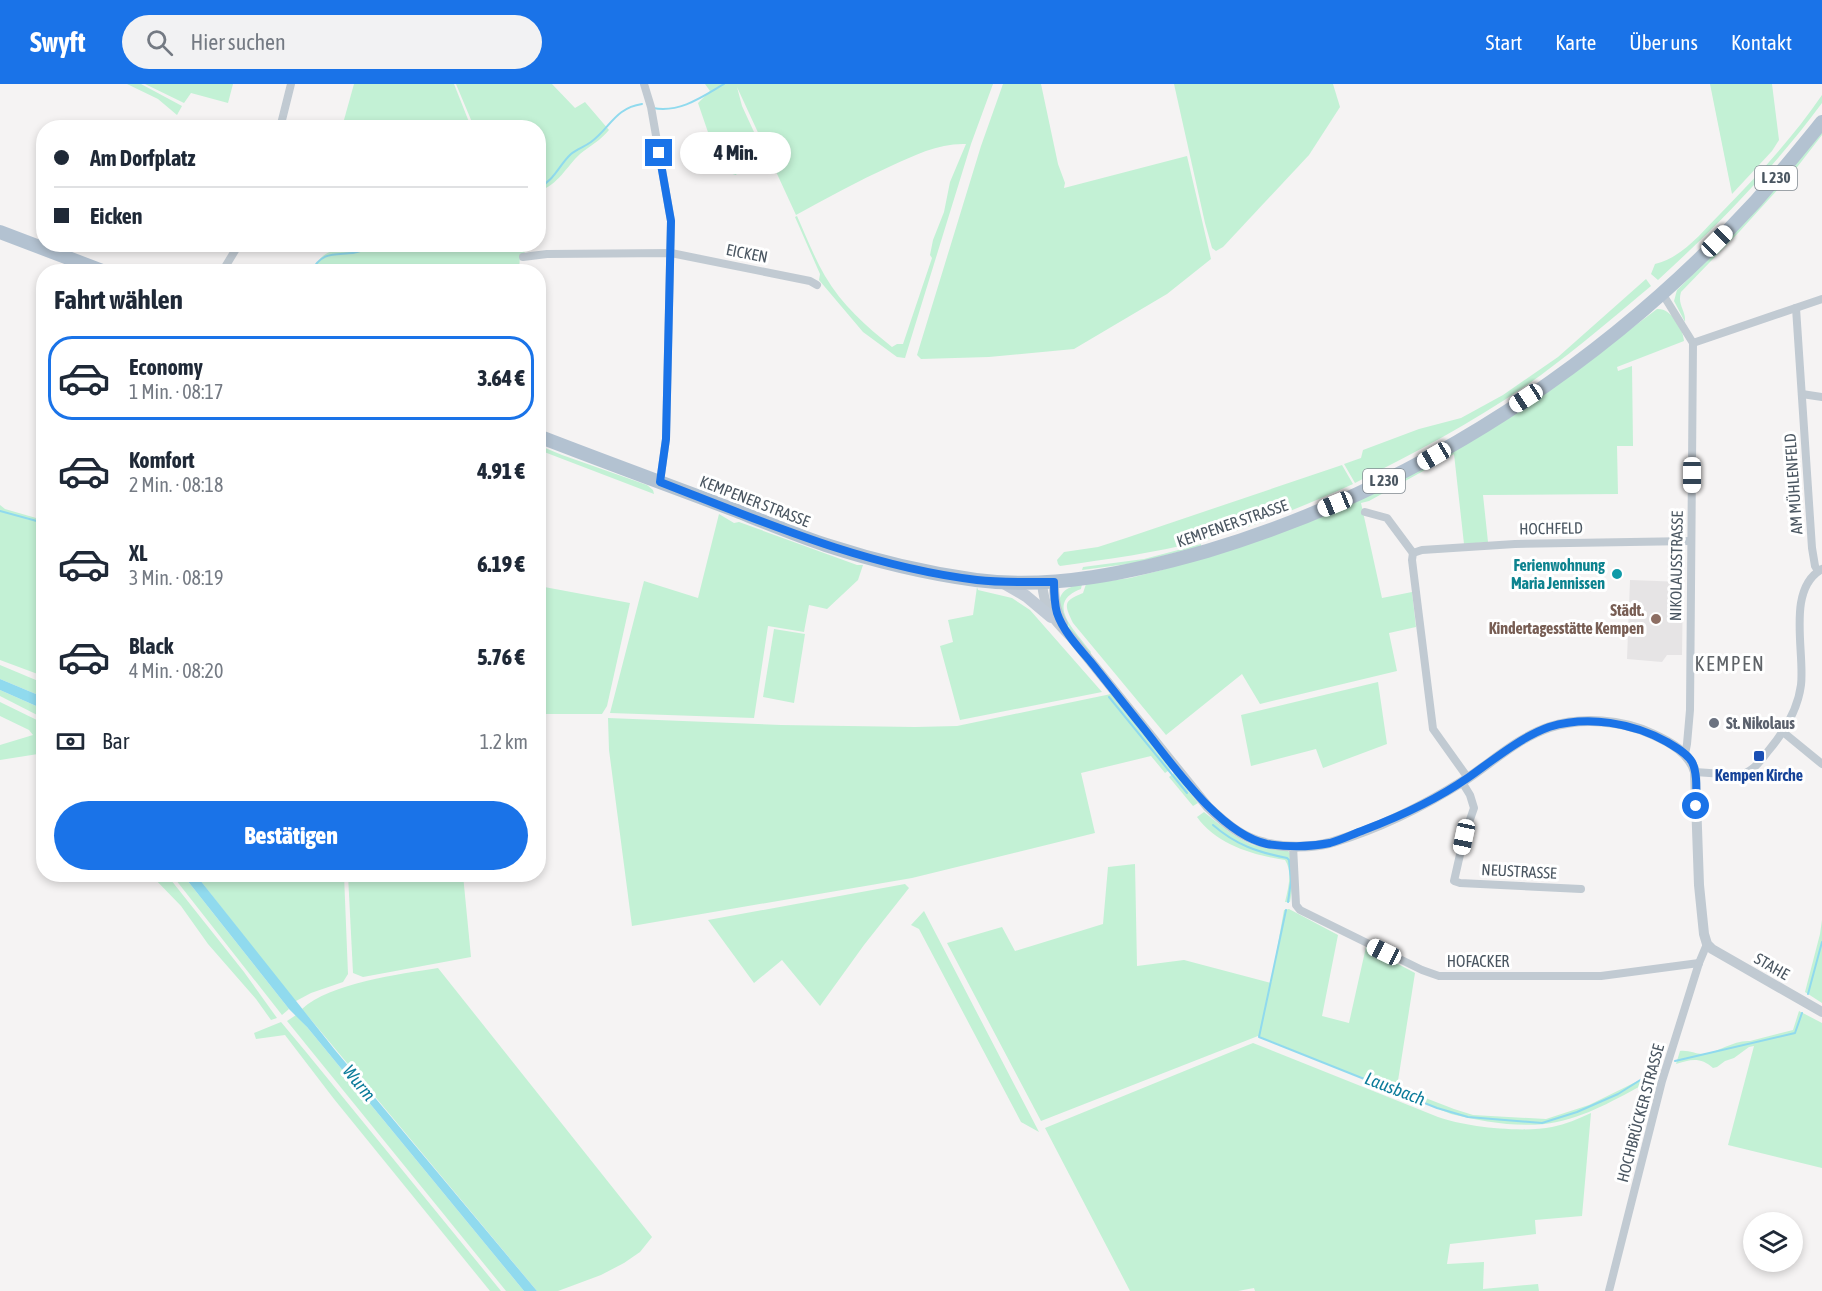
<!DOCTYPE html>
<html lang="de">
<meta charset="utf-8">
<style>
body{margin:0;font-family:"Asap Condensed",sans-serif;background:#f2f2f3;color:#1f2937;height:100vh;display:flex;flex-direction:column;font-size:22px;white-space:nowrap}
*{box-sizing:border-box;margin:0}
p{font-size:20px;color:#747a83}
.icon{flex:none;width:33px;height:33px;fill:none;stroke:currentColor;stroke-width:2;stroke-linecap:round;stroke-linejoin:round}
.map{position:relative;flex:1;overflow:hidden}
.panel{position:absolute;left:36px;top:180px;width:510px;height:618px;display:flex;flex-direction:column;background:#fff;border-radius:24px;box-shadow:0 3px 9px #0003}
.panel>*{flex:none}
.hud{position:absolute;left:36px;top:36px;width:510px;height:132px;border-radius:24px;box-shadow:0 3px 9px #0003;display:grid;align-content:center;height:132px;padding:0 18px;background:#fff}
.buttons{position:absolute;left:1743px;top:1128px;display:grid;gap:12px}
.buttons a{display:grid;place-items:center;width:60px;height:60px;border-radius:50%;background:#fff;box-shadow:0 3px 9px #0003;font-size:30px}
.end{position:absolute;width:27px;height:27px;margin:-14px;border:8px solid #1a73e8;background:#fff;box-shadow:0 0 0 3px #fff}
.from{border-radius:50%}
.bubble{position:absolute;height:42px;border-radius:21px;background:#fff;box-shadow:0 3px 9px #0003;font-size:20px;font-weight:800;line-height:42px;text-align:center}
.car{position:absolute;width:18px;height:36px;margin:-18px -9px;border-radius:8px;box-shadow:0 0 4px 2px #0007;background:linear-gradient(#fff 24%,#345 0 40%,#fff 0 76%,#345 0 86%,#fff 0)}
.hud b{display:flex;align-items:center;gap:21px;height:57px;font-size:22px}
.hud b+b{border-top:2px solid #e0e1e3}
.hud i{width:15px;height:15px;background:#1f2937}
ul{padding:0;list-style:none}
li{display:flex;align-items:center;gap:18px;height:84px;margin:0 12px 9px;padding:0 6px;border:3px solid transparent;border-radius:24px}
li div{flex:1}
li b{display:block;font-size:22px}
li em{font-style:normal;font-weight:800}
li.selected{border-color:#1a73e8}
li>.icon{width:54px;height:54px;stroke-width:1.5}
h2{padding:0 18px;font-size:27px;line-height:72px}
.pay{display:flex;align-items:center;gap:15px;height:66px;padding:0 18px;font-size:22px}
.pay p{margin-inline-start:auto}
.action{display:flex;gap:12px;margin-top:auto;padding:12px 18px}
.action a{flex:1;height:69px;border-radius:36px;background:#1a73e8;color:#fff;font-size:24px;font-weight:800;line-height:69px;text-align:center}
header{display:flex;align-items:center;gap:36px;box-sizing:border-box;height:84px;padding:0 30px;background:#1a73e8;color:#fff}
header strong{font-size:28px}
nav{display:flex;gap:33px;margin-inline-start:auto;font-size:21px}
.search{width:420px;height:54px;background:#f2f2f3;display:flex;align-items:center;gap:15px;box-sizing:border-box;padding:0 21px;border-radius:33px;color:#747a83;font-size:22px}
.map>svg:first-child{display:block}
</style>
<header>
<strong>Swyft</strong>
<div class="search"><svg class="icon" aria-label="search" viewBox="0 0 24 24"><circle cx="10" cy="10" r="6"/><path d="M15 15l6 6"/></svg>Hier suchen</div>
<nav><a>Start</a><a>Karte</a><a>Über uns</a><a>Kontakt</a></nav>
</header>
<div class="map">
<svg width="1822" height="1207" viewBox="0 0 1822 1207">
<rect width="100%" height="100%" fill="#f5f3f3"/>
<polygon fill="#e6e4e5" points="1630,496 1683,498 1682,571 1667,571 1662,578 1627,575"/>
<g fill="#c3f1d5">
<polygon points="127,0 141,0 182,22 177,31 158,15"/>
<polygon points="145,0 233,0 228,19 191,9 184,19"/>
<polygon points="354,0 454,0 471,43 342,43"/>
<path d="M456,0H552L575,24L585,18L609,46C601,56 590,62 580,70C566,83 558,101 539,107L538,44L474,43Z"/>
<path d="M705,0H993L971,60L905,274L897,273L863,248L819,196L820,190L795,133L797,132C806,152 814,173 825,192C842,221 866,242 892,263L897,260H903L932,174L930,171L933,156L944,128L950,98L966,60C939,59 915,71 891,82C858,97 827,114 796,131L737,3L742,22L754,48L745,53L741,83L736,91L729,89C733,74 737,67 726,54H719L711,57L698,19L710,7Z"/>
<polygon points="1003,0 1041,0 1058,80 1065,99 1064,104 1187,72 1211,175 1167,210 1074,265 989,273 921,275 917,271 981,62"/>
<polygon points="1174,0 1333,0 1340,23 1309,71 1223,163 1216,167 1212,164 1205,139"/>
<polygon points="1710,0 1772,0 1779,56 1772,67 1732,110"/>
<path d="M1822,11V19C1774,84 1717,142 1658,196L1651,190L1655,180C1683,173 1701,149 1720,130C1757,92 1792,55 1822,11Z"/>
<path d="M1822,44V51L1791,91L1740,147L1681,208C1677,221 1686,226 1685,238L1674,217L1677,206L1716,168Z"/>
<path d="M370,161H520L525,169L520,171L519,187L312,188C326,156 346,170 370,161Z"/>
<path d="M1646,195L1651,202C1615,232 1579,263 1541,291C1483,333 1419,367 1355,399L1344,380L1361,374L1363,366L1419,345L1461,334L1503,311L1558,273Z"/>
<path d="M1657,225C1671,224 1683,244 1684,257L1617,283L1618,287L1632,282L1633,362H1617L1618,410L1483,411L1488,458L1464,460L1454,370L1369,417L1361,419L1382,514L1412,508L1416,543L1389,549L1397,587L1260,620L1242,590L1166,651L1073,539C1064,520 1063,517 1083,509L1086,500L1130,494L1162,486L1344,421L1624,250Z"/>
<polygon points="538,361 562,371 647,401 653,406 654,410 539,366"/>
<path d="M1342,381L1353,400C1304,422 1254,443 1201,457C1155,469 1108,475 1060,482L1058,480L1057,476L1064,468L1098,463L1126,454Z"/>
<polygon points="0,421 5,425 43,436 43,592 0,576"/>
<polygon points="719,430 734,439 739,438 857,481 863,481 858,496 827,525 809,521 804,548 768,542 754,634 610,629 644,497 698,514"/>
<polygon points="1201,460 1201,462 1135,479 1082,486 1083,483 1144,475"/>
<path d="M1082,500L1081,505C1043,519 1077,548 1091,568L1090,571C1075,551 1034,508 1082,500Z"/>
<polygon points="539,502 630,519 607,622 602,630 539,630"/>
<polygon points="977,503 978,506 1012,514 1030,526 1102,608 960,636 940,562 953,558 948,536 973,531"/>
<polygon points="774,545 805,550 794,619 763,613"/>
<polygon points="0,581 43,599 43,613 0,595"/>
<polygon points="1378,598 1387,660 1323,684 1316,665 1251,682 1241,631"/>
<polygon points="0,606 43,625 43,634 0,612"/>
<polygon points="1111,610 1171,685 1165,689 1151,672 1081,689 1095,749 912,794 632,842 609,666 608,634 781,641 915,643 957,642"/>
<polygon points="0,618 43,639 43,678 38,670 0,676 0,661 33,651 29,646 0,632"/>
<polygon points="1174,689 1198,719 1193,722 1169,693"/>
<path d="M1204,728C1219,740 1235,754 1253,761C1264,764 1276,765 1287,766L1290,769L1293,800L1290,818H1285C1288,805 1293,788 1285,776C1253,771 1217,761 1197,733Z"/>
<path d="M1135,780L1137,882L1184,876L1271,899L1284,826L1289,825L1338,851L1322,932L1349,939L1366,863L1415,889L1397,1003L1454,1025L1473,1031L1546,1035L1589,1021L1656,988L1654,995C1623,1011 1591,1031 1557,1038C1525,1045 1483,1038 1451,1030L1258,952L1041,1037L947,859L1002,843L1015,867L1103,840L1108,783Z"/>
<polygon points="151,791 167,791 244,888 277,934 271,936 256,915 208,860 181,822"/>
<polygon points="172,791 183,791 289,925 282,931"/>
<polygon points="196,791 344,791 348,890 343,898 311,909 296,917 291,916 279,897"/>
<polygon points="348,791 463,791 471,873 363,893 353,889"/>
<polygon points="905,800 909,804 864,861 820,922 782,876 754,899 708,836"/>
<polygon points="924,827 1039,1048 1021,1038 919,845 911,841"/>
<polygon points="1822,836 1822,919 1805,908 1820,850"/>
<path d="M438,884L652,1153L640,1168L624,1179L601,1191L558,1207H537L302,925C330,899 400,890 438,884Z"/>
<path d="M1799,927L1822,939V1084L1728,1061L1754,962L1749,963L1734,974L1725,977L1717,983L1713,984C1701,973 1691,975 1676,980L1680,967C1689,966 1695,970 1703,970C1720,968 1733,956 1750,957L1793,946Z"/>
<polygon points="296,931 307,943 524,1207 506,1207 287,937"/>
<polygon points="281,938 306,968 501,1207 490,1207 334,1015 285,951 256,955 254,949"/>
<path d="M1253,959L1438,1033C1465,1043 1523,1049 1552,1043C1566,1040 1578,1035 1591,1029L1582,1132L1535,1136L1536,1150L1450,1160L1447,1180L1484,1178L1483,1205L1538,1200L1539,1207H1255L1254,1204L1238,1207H1130L1045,1044Z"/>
</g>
<g fill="#90daee">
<polygon points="0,595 43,613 43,625 0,606"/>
<polygon points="183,791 196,791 335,966 537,1207 524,1207 307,943 289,925"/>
</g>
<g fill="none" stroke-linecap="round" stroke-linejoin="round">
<g stroke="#90daee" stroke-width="2">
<path d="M653,24C680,29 702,13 724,0"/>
<path d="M538,104C554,97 559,81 571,70C577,65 584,63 591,58C610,44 615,24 642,20"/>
<path d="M311,188C322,167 334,171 353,169C361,168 369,164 376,160"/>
<polyline points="0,427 44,439"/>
<polyline points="1109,613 1187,709"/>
<path d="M1213,741C1236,761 1257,768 1287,774L1289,776L1291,797L1288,818"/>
<polyline points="1286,826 1259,953 1437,1024 1468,1033 1542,1039 1577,1028 1618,1010 1653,988"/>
<polyline points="1808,910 1822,858"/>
<polyline points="1675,977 1795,949 1802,929"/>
</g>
<g stroke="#c1cad2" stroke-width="8">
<polyline points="644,0 651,23 671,137 666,355 660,398"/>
<polyline points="280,44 291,0"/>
<polyline points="523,173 547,170 671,169 810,197 817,201"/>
<polyline points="222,188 239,160"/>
<polyline points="1662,209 1693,259"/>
<polyline points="1796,224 1812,464 1815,482 1818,487"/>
<polyline points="1693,259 1822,215"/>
<polyline points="1802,310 1822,313"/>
<polyline points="1365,428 1387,434 1413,469"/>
<polyline points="1783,648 1822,680"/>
<polyline points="1685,670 1687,660 1690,626 1693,259"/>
<path d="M1695,688L1738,691C1753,689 1760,677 1769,666C1784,648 1798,624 1801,601C1805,567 1786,505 1822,485"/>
<polyline points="1468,694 1433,645 1412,476 1413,469 1422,466 1515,460 1691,457"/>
<polyline points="1462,698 1470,711 1474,724 1464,753 1454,797 1460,799 1581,805"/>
<polyline points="1293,762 1296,821 1300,826 1422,886 1439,892 1601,892 1699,879"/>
<polyline points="1609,1207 1662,997 1699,879 1707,860"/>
</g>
<g stroke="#c1cad2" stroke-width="10">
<path d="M1042,498C1044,526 1052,534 1071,553L1208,723C1225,739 1242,754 1265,759C1285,764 1313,764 1333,758C1379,744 1424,722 1465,696C1491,679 1519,653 1550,643C1582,633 1622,636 1652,650C1670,658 1690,669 1695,688L1699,801L1704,850L1707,860L1712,865L1822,928"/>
<path d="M1054,498C1054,513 1055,526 1063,540"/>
</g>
<polyline stroke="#c1cbd6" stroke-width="12" points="1002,498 1026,512 1051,533"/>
<g stroke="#b3c2d1" stroke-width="14">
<polyline points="0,148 105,188"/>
<path d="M538,352C605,378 671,402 737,427C767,439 796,451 826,461C875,477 925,489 976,496C1053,506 1133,488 1207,467C1418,404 1608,278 1756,117C1779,91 1800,65 1822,38"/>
</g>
</g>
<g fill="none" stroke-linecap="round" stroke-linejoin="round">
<path stroke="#1a73e8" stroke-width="8" d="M659,69L671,137L666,355L660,398C763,438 867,483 977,496C1003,499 1028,498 1054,498C1054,508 1054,518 1057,529C1063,547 1078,563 1090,577C1107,598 1124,620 1141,641C1171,678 1219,750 1267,760C1287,763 1310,763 1330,759C1341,756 1353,750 1364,746C1401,732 1436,716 1469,693C1493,676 1521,653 1549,643C1588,631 1633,639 1667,658C1675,663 1687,669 1692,678C1698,690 1696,708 1696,722"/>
</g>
<circle fill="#0f9aa8" stroke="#fff" stroke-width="2" cx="1617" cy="490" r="6"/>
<circle fill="#8d6e63" stroke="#fff" stroke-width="2" cx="1656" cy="535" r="6"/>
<circle fill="#6b7280" stroke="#fff" stroke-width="2" cx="1714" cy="639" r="6"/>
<rect fill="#1a4fb4" stroke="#fff" stroke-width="2" x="1753" y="666" width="12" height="12" rx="3"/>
<g text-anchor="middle" stroke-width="6" stroke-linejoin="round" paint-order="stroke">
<g fill="#fff" stroke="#808990" stroke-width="1.5">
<rect x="1755" y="82" width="42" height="24" rx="4.5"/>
<rect x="1363" y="385" width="42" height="24" rx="4.5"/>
</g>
<g font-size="15" font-weight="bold" fill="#4a5661">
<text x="1776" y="99">L 230</text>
<text x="1384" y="402">L 230</text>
</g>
<g font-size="16" fill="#4a5661" stroke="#fff">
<text transform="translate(747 169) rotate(11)" y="6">EICKEN</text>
<text transform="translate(1793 400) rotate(-94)" y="6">AM MÜHLENFELD</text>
<text transform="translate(755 417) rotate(21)" y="6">KEMPENER STRASSE</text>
<text transform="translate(1232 439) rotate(-19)" y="6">KEMPENER STRASSE</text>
<text transform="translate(1551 444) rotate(-1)" y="6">HOCHFELD</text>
<text transform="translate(1676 482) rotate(-89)" y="6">NIKOLAUSSTRASSE</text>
<text transform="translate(1519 787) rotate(3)" y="6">NEUSTRASSE</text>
<text x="1478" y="883">HOFACKER</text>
<text transform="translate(1772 882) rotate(30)" y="6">STAHE</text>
<text transform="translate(1640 1029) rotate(-75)" y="6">HOCHBRÜCKER STRASSE</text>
</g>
<g font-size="16" font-weight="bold" fill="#0d838f" stroke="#fff" text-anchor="end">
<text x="1605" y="487">Ferienwohnung<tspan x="1605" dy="18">Maria Jennissen</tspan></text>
</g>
<g font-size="16" font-weight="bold" fill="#785e54" stroke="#fff" text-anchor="end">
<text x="1644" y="532">Städt.<tspan x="1644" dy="18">Kindertagesstätte Kempen</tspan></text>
</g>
<g font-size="16" font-weight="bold" fill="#5b616d" stroke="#fff" text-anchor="start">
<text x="1726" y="645">St. Nikolaus</text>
</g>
<g font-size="16" font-weight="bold" fill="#164399" stroke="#fff">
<text x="1759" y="697">Kempen Kirche</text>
</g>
<g font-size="18" font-style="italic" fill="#0c7c9b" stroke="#fff">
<text transform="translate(359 999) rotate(51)" y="6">Wurm</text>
<text transform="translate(1395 1005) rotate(21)" y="6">Lausbach</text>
</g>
<g font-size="20" letter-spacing="1.5" fill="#5f6368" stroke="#fff">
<text x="1730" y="587">KEMPEN</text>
</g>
</g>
</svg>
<div class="buttons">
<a><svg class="icon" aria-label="layers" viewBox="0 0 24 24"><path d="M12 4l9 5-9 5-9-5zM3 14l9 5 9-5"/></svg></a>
</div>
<i class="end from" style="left:1696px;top:722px"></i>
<i class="end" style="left:659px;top:69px"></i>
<div class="bubble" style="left:680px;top:48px;width:111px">4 Min.</div>
<i class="car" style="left:1717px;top:157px;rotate:45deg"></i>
<i class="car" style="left:1526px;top:314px;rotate:237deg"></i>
<i class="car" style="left:1434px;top:372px;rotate:240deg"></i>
<i class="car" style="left:1692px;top:391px;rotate:180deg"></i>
<i class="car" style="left:1335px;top:420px;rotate:248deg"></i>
<i class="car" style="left:1464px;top:753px;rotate:192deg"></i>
<i class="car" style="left:1384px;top:868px;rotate:296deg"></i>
<div class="hud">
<b><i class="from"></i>Am Dorfplatz</b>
<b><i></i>Eicken</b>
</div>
<section class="panel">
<h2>Fahrt wählen</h2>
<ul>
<li class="selected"><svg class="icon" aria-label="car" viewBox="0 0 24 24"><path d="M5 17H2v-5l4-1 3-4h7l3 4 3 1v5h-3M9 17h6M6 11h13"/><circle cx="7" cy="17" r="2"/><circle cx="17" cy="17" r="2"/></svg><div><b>Economy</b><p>1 Min. · 08:17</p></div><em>3.64 €</em></li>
<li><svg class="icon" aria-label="car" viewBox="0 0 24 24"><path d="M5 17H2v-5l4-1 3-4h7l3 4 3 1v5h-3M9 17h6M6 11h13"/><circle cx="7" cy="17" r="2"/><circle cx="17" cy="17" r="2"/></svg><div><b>Komfort</b><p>2 Min. · 08:18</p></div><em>4.91 €</em></li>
<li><svg class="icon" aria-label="car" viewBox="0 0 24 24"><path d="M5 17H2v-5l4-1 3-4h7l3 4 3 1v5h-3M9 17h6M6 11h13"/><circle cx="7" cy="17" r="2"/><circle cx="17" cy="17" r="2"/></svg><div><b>XL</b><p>3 Min. · 08:19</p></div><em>6.19 €</em></li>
<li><svg class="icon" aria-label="car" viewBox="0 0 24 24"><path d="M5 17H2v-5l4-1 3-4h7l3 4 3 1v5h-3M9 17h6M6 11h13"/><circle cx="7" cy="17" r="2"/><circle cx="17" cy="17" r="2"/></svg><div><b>Black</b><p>4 Min. · 08:20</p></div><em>5.76 €</em></li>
</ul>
<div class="pay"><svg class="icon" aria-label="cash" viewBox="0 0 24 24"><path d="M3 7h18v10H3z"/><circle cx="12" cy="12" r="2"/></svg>Bar<p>1.2 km</p></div>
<div class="action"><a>Bestätigen</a></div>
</section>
</div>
